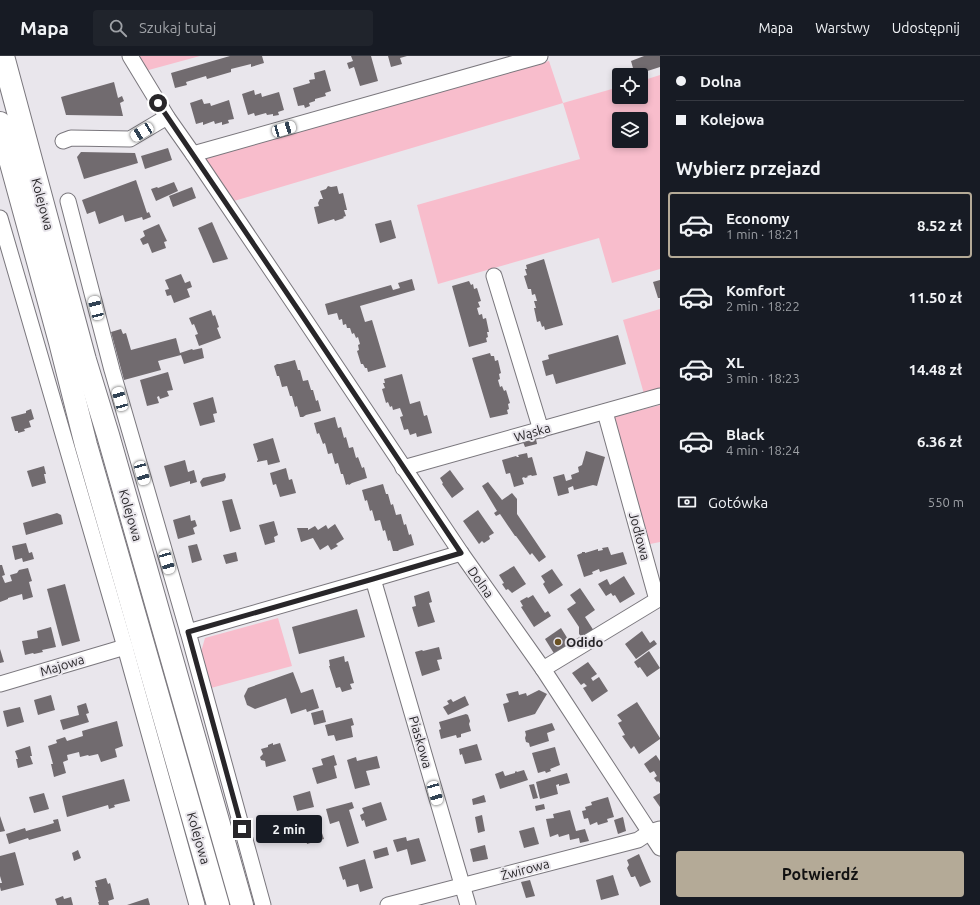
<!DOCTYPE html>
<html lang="pl">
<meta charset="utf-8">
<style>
body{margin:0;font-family:Ubuntu,sans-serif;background:#20242c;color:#f1f3f6;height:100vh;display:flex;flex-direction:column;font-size:15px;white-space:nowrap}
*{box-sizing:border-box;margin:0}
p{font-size:13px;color:#9ea1a6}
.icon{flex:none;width:22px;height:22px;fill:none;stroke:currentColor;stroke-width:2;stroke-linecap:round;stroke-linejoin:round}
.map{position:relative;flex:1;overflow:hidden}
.sheet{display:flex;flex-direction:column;background:#171b24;width:320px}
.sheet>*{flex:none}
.guide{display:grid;align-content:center;height:88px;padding:0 16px;background:#171b24}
.controls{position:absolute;left:612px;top:12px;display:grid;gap:8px}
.controls a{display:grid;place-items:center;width:36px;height:36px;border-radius:4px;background:#171b24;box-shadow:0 2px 6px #0003;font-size:20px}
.end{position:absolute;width:18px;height:18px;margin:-9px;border:5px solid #282629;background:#fff;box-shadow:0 0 0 2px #fff}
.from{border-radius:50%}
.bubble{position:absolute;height:28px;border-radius:4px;background:#171b24;box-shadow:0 2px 6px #0003;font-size:13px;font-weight:700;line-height:28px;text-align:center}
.car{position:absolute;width:12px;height:24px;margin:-12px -6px;border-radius:5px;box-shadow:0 0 3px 1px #0007;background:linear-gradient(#fff 24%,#345 0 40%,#fff 0 76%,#345 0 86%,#fff 0)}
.guide b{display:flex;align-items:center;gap:14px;height:38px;font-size:15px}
.guide b+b{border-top:1px solid #363941}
.guide i{width:10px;height:10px;background:#f1f3f6}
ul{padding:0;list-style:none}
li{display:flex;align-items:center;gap:12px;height:66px;margin:0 8px 6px;padding:0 8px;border:2px solid transparent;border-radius:4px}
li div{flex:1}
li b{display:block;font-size:15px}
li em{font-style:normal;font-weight:700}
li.selected{border-color:#b4aa97}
li>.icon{width:36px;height:36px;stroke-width:1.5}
h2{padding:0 16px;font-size:18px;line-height:48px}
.pay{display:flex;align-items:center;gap:10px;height:44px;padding:0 16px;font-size:15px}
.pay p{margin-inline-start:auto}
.action{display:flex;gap:8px;margin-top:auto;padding:8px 16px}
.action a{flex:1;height:46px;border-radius:4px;background:#b4aa97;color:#111;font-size:16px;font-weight:700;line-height:46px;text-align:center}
header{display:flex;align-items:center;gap:24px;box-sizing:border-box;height:56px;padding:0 20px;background:#171b24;border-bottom:1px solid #363941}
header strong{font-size:19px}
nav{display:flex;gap:22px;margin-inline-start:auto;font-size:14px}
.search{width:280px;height:36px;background:#20242c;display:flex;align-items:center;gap:10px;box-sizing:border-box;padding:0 14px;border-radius:4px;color:#9ea1a6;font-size:15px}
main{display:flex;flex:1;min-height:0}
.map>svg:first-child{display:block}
</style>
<header>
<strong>Mapa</strong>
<div class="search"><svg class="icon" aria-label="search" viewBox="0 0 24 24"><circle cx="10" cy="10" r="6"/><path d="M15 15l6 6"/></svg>Szukaj tutaj</div>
<nav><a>Mapa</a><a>Warstwy</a><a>Udostępnij</a></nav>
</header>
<main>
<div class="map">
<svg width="660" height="849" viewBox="0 0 660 849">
<rect width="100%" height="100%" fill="#e9e6ec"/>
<g fill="#f8bdcc" fill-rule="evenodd">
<polygon points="139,0 200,0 145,15"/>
<path d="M549,5L563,47L619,31V41H641V25L660,19V213L612,227L599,182L438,228L417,149L580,103L563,47L234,145L203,99L291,74ZM619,63H641V85H619Z"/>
<polygon points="660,253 660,333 644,338 623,264"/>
<polygon points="660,349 660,486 650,488 614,361"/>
<polygon points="278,562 292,610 211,632 201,596 205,582"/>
</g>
<g fill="#716b6f">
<polygon points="230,0 262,0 264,7 251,11 251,8 231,13 231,16 207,23 206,20 186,26 187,29 175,32 171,17"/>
<polygon points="351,0 371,0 378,25 360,30 354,11 349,13 347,7 353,5"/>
<polygon points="388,0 407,0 400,2 402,8 391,11"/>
<polygon points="644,0 660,0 660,11 635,19 631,5"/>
<polygon points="325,14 331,35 325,37 326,40 315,43 315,45 309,47 310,50 305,52 304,49 298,50 293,32 310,27 309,24 315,23 314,17"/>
<polygon points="114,26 118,42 122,40 124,45 120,47 123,60 66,59 61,41"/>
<polygon points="254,34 255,39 261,37 262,41 279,36 284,54 278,56 279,59 273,60 273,58 267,59 266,57 255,60 254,57 248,59 242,38"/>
<polygon points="202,43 204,48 210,47 211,50 229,44 234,63 228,64 229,67 222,69 222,66 215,68 214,65 203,69 203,66 196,68 190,47"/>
<polygon points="168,92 172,104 145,113 141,100"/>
<polygon points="81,96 135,97 138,107 84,123 77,101"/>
<polygon points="136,124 147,157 149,156 151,161 143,164 142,161 125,166 123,159 99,168 95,155 87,158 82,144"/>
<polygon points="174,126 178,135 156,145 151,133 157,131 158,132"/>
<polygon points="328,130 331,131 337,130 339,138 343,137 347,154 344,154 346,160 343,161 344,162 335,165 334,163 318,168 314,151 319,150 318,147 320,143 323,143 320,135 326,133"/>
<polygon points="192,131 196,142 173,151 169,140"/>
<polygon points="391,164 396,182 380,187 375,168"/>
<polygon points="212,166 228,203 213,207 198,172"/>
<polygon points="159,168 167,185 164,186 166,192 152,197 148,187 143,189 140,183 145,180 143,175"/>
<polygon points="544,203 563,269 545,274 544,270 542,271 540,265 537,266 534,252 536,252 534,245 537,245 535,238 532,239 531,233 528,233 524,220 527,219 525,213 527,213 526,209"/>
<polygon points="181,218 185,227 190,225 192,231 187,233 190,241 174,247 171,239 167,240 165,234 169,233 165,224"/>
<polygon points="412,223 415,234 360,250 365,266 372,264 386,311 368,316 367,312 365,312 363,308 361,308 357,295 359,294 358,289 360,288 358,281 356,282 354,277 352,278 350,272 347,272 346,268 343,269 342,263 339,264 337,257 328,259 325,248 391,229 393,234 400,232 398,227"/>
<polygon points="660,224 660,242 658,242 653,226"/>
<polygon points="469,225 471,229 473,228 474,233 477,232 481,245 478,246 480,251 477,252 479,259 482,258 483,263 486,262 489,276 487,276 488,281 486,282 487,286 469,291 452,230"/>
<polygon points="211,254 213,260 215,259 219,271 217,272 221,282 199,290 195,279 198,278 194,268 192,269 189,262"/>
<polygon points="121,273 123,278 126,277 131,294 176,282 180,297 192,293 193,294 202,292 204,302 184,308 181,299 158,305 161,314 124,324 111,276"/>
<polygon points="618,279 626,308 556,328 553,318 546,320 542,305 549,303 548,299"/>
<polygon points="490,297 491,300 494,300 495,305 498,304 501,317 499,318 500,323 498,324 500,331 502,330 504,335 506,334 510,347 508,348 509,353 507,354 508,358 490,362 472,302"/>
<polygon points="295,304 298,314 300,314 303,325 308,324 311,334 313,334 316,345 318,344 321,355 306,359 303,361 300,361 297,350 295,351 292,340 290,340 287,330 282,331 279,320 277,320 274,310 277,308 280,308"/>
<polygon points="168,316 173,334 167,335 169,340 160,343 159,340 157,341 159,347 147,350 140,324"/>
<polygon points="402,318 410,348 420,345 424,360 427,359 432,377 417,381 416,377 410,379 408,373 404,374 400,361 403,360 400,352 393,354 392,350 390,351 388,346 386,347 382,333 385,332 383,327 385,327 384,323"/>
<polygon points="213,341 217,357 213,358 215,366 200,370 193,347"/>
<polygon points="31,353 34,363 29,365 31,371 24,373 25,375 18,377 18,375 15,375 11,361 26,357 26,355"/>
<polygon points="335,361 338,372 341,371 344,382 346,381 349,392 353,391 356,402 358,401 362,412 364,411 367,422 352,427 349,429 348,428 346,429 343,418 341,418 338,407 335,408 332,397 328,398 325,387 323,388 319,377 317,378 314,367"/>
<polygon points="273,382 280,406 268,409 267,404 257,406 257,405 258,404 253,388"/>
<polygon points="536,383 537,388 525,391 523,386"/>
<polygon points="586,395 605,401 597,430 593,429 574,434 573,430 568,432 569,437 558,440 553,421 564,418 566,425 572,423 571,419 579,416 578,411 582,409"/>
<polygon points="527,397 528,402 532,401 537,419 532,420 531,419 527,420 528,421 525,422 524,421 522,422 524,428 514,431 510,417 506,418 502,404 516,400 517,401 519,401 518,399"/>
<polygon points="185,404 188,416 194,414 197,426 190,428 190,425 170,431 164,410"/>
<polygon points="44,410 46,418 44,418 46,427 32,431 27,415"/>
<polygon points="286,412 289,424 292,423 296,437 280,441 276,428 273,429 270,417"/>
<polygon points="450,414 464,433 452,442 442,428 443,427 440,422"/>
<polygon points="225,417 226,421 224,425 202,431 200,426 203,422"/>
<polygon points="488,426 502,444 512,437 517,443 517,458 546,501 539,506 532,497 530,499 516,480 515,480 500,458 496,460 494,457 497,455 482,430"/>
<polygon points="383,428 386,438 388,438 391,449 393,448 396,459 401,458 404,469 406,468 409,479 411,478 414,489 399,494 398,495 393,495 390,484 388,485 385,474 383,475 380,464 375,465 372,454 370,455 367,444 365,445 362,434"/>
<polygon points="232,443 241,473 230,476 222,445"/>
<polygon points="478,454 494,477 489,480 490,483 484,487 482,485 479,488 463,465"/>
<polygon points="57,457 61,459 63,468 26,479 23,467"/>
<polygon points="190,459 191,465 195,464 197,470 193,472 195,478 178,483 173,464"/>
<polygon points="274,465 278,479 274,481 275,486 265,489 259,469"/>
<polygon points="335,468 344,483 336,488 338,490 331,494 328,489 320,494 313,482 301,486 297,472 308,472 308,474 315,470 318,474 326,469 328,473"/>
<polygon points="26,487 29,497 32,496 34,503 23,506 22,502 15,504 12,490"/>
<polygon points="197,488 202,504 192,507 188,490"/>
<polygon points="608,491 611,499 623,496 627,508 600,516 599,513 592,516 593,518 584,521 577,499 582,497 582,496 585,496 585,497 598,493 598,495 603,494 602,492"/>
<polygon points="236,496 238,505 226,508 223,499"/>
<polygon points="0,509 2,509 5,519 2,520 5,527 12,525 10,519 17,517 19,514 28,512 32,525 29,526 33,541 23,544 22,538 8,542 8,543 0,546"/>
<polygon points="514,510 526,528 512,537 508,533 506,534 502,528 504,527 499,519"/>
<polygon points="552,513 563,529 549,538 543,528 545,526 541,520"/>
<polygon points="624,520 635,538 620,547 615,539 613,540 611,537 606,540 598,528 607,523 610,529"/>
<polygon points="65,528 80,585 62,590 47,533"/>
<polygon points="580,532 595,554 585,561 594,575 582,581 579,578 579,571 567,553 576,547 570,539"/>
<polygon points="429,535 432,546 429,547 435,566 418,571 412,551 416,550 414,540"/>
<polygon points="533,539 545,557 548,555 551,560 534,571 521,551 523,550 520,545 527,541 528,542"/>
<polygon points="357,553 365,581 299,598 292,571"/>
<polygon points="51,571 56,591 42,594 43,596 34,598 33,597 25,599 22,585 38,582 37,575"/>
<polygon points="561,572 571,588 555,599 545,583"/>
<polygon points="642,575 650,587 654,584 657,588 636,603 625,588"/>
<polygon points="439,591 442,603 437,604 440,614 422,620 415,596 422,594 423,595"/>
<polygon points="0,593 4,606 0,607"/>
<polygon points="649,595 660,612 647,621 640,611 638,612 634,606"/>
<polygon points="344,600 345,606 348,605 354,627 350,628 352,633 342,636 340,631 336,632 329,610 330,610 329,604"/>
<polygon points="588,606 597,618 591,622 593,625 599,621 608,635 592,646 583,632 587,630 584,627 581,629 572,617"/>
<polygon points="293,616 301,637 313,633 319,652 307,656 306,653 291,658 286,642 255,653 247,649 244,640 248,632"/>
<polygon points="539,634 547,638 535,658 508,666 503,648 509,646 506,638 518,635 519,639 526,637 527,640"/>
<polygon points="51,639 55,654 38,659 34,644"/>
<polygon points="465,640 469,649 448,659 443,651 449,648 447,645 451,643 453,646"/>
<polygon points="637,646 660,682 660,683 639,698 634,690 631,693 622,680 625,679 618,667 622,665 617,659"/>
<polygon points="86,647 89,657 86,658 89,666 63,674 60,664 79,659 77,650"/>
<polygon points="20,651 24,666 7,671 3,655"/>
<polygon points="323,654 326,666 314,669 311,657"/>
<polygon points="466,658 468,659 470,665 469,668 471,675 461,678 461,681 457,682 456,679 441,683 439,674 441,673 439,666"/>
<polygon points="352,662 354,669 351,670 353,681 336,685 334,679 328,680 325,669"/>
<polygon points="117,665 123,690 115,693 117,701 101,706 98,698 89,700 88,699 80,701 79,696 67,699 68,704 63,706 66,717 54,721 51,708 53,708 48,690 57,687 56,684 65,681 67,685 83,680 82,675"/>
<polygon points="552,667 555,674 547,677 549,685 530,691 529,687 526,686 525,682 526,679 525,675"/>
<polygon points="273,687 273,689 280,687 286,705 266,711 265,705 261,704 260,701 263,698 261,693 268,691 268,689"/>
<polygon points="477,688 482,704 465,708 462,698 460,699 459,693"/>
<polygon points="30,690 32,700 30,700 33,708 18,712 16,703 18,703 15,695"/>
<polygon points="555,691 560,709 550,713 551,715 546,717 545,715 538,717 532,697"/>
<polygon points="334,699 337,709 334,710 337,722 317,728 312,712 323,709 321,703"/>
<polygon points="656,699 660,705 660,727 658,725 657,726 654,722 657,720 654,715 650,717 644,708"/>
<polygon points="377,700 380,712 366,715 370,729 355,733 347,704 356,701 357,705"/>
<polygon points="524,714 528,724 500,733 495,718 503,715 505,720 515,717 515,716 516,715 517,716"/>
<polygon points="567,717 570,727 559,730 559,728 556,729 558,738 540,743 536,726"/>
<polygon points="124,723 130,745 114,749 115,751 109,753 108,749 67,761 62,740"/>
<polygon points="534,728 538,742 533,743 529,729"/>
<polygon points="310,735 314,751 297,755 293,740"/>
<polygon points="44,737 49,753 34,757 29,741"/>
<polygon points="660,737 660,751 653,741"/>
<polygon points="484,739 486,746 473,749 472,743"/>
<polygon points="608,741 614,761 607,763 608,766 598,769 597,766 590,769 588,762 584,763 582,755 586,754 585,751 592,749 591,746"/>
<polygon points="352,746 354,752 349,754 359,787 347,791 339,765 330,768 326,753"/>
<polygon points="381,746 387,764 366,771 364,764 362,765 360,759 364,757 362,752"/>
<polygon points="544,748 545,753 536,755 535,750"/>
<polygon points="570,754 576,775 585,773 589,785 580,787 579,782 570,784 569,778 559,781 558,778 550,781 546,763 554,762 553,758"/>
<polygon points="482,759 485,775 478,777 475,761"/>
<polygon points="0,760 5,775 0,776"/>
<polygon points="623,761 626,775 618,778 614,764"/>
<polygon points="317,762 324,783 307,788 306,782 303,783 302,778 304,777 301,766"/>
<polygon points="58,763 61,775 29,784 28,782 9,788 6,778 25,772 26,775 44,770 54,767 53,764"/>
<polygon points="534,771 539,788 524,792 519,775"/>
<polygon points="406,781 407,785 419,782 426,805 411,809 407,793 397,796 393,784"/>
<polygon points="485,789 488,803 473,806 470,793"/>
<polygon points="387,791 389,799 375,803 373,795"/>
<polygon points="78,794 81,802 74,805 72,797"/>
<polygon points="15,796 24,829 1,835 0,831 0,827 2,827 0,820 0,800"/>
<polygon points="639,798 651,826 640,831 635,820 633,821 631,821 627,812 629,809 627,804"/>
<polygon points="365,803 373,832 360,836 358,828 347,831 345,823 343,824 339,811"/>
<polygon points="613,819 619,839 601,844 596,824"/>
<polygon points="106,822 108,828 110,827 114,843 108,845 109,849 99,849 98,846 99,846 95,831 97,831 95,825"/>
<polygon points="530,824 535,840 526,842 521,826"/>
<polygon points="63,840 64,843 71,841 73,849 57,849 55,843"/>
<polygon points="148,842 150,849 127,849"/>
</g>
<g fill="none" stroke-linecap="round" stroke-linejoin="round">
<g stroke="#7a777d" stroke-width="17">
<g id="minor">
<polyline points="130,0 167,61 193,98 299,255 461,497 543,613 660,792"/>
<polyline points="63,85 71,82 130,83 167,61"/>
<polyline points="193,98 540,0"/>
<polyline points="68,145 112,314 188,576 263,849"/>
<polyline points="0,162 125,591 197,849"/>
<polyline points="494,220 541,374"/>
<polyline points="403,412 660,340"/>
<polyline points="373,523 468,849"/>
<polyline points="188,576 373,523 461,497"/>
<polyline points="543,613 657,544 605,356"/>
<polyline points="0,628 125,591"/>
<polyline points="388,849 638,784 650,776 660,773"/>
</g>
</g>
<g stroke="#7a777d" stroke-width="24">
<g id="highway">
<polyline points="3,0 85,304 108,379 242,849"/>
<polyline points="0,67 60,286 86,389 218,849"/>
</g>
</g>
<use href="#minor" stroke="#fff" stroke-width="15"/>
<use href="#highway" stroke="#fff" stroke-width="22"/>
</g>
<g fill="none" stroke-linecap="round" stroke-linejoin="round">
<polyline stroke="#282629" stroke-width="5" points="158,47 299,255 461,497 373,523 188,576 242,773"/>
</g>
<circle fill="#6a5122" stroke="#e9e6ec" stroke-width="1.5" cx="558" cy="586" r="4"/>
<g text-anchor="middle" stroke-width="4" stroke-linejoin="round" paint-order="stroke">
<g font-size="13" fill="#282629" stroke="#e9e6ec">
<text transform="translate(43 148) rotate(75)" y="5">Kolejowa</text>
<text transform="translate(532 376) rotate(-16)" y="5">Wąska</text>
<text transform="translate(131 459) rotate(74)" y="5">Kolejowa</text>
<text transform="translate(640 480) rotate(75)" y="5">Jodłowa</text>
<text transform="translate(481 526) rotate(55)" y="5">Dolna</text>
<text transform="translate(62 609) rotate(-17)" y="5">Majowa</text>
<text transform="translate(421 686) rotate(74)" y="5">Piaskowa</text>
<text transform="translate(199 782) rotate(74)" y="5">Kolejowa</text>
<text transform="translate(525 813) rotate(-15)" y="5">Żwirowa</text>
</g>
<g font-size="13" font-weight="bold" fill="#282629" stroke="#e9e6ec" text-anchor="start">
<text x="566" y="591">Odido</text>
</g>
</g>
</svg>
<div class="controls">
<a><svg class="icon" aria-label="locate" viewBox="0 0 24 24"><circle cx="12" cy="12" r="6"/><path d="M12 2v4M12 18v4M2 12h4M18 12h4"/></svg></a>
<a><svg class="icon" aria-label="layers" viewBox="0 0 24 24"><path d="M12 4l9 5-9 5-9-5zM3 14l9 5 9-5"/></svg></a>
</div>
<i class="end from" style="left:158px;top:47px"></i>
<i class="end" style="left:242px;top:773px"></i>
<div class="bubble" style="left:256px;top:759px;width:66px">2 min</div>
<i class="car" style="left:284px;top:73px;rotate:74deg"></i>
<i class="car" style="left:142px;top:76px;rotate:239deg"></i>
<i class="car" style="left:96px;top:252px;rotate:346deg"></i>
<i class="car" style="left:120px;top:343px;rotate:344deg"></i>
<i class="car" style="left:142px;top:417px;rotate:164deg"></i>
<i class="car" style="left:167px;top:506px;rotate:164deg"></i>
<i class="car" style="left:435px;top:737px;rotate:164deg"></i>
</div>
<section class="sheet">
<div class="guide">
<b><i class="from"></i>Dolna</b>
<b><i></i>Kolejowa</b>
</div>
<h2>Wybierz przejazd</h2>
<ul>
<li class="selected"><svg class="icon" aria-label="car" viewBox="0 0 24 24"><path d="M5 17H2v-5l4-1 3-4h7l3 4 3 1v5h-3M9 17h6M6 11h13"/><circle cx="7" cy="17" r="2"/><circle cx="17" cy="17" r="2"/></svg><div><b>Economy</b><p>1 min · 18:21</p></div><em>8.52 zł</em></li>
<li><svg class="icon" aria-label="car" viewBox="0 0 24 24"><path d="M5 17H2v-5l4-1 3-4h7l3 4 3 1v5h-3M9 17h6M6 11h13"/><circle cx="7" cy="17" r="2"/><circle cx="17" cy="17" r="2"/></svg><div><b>Komfort</b><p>2 min · 18:22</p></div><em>11.50 zł</em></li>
<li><svg class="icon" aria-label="car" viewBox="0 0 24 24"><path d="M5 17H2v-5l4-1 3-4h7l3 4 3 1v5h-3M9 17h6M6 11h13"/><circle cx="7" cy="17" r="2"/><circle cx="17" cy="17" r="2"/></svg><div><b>XL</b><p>3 min · 18:23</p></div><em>14.48 zł</em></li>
<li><svg class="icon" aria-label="car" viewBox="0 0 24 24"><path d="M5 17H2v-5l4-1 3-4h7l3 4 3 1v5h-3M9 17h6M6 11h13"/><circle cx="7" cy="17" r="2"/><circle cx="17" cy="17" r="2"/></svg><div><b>Black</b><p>4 min · 18:24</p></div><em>6.36 zł</em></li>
</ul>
<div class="pay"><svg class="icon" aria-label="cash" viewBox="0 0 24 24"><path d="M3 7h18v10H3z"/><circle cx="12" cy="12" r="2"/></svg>Gotówka<p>550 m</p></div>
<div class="action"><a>Potwierdź</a></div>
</section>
</main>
